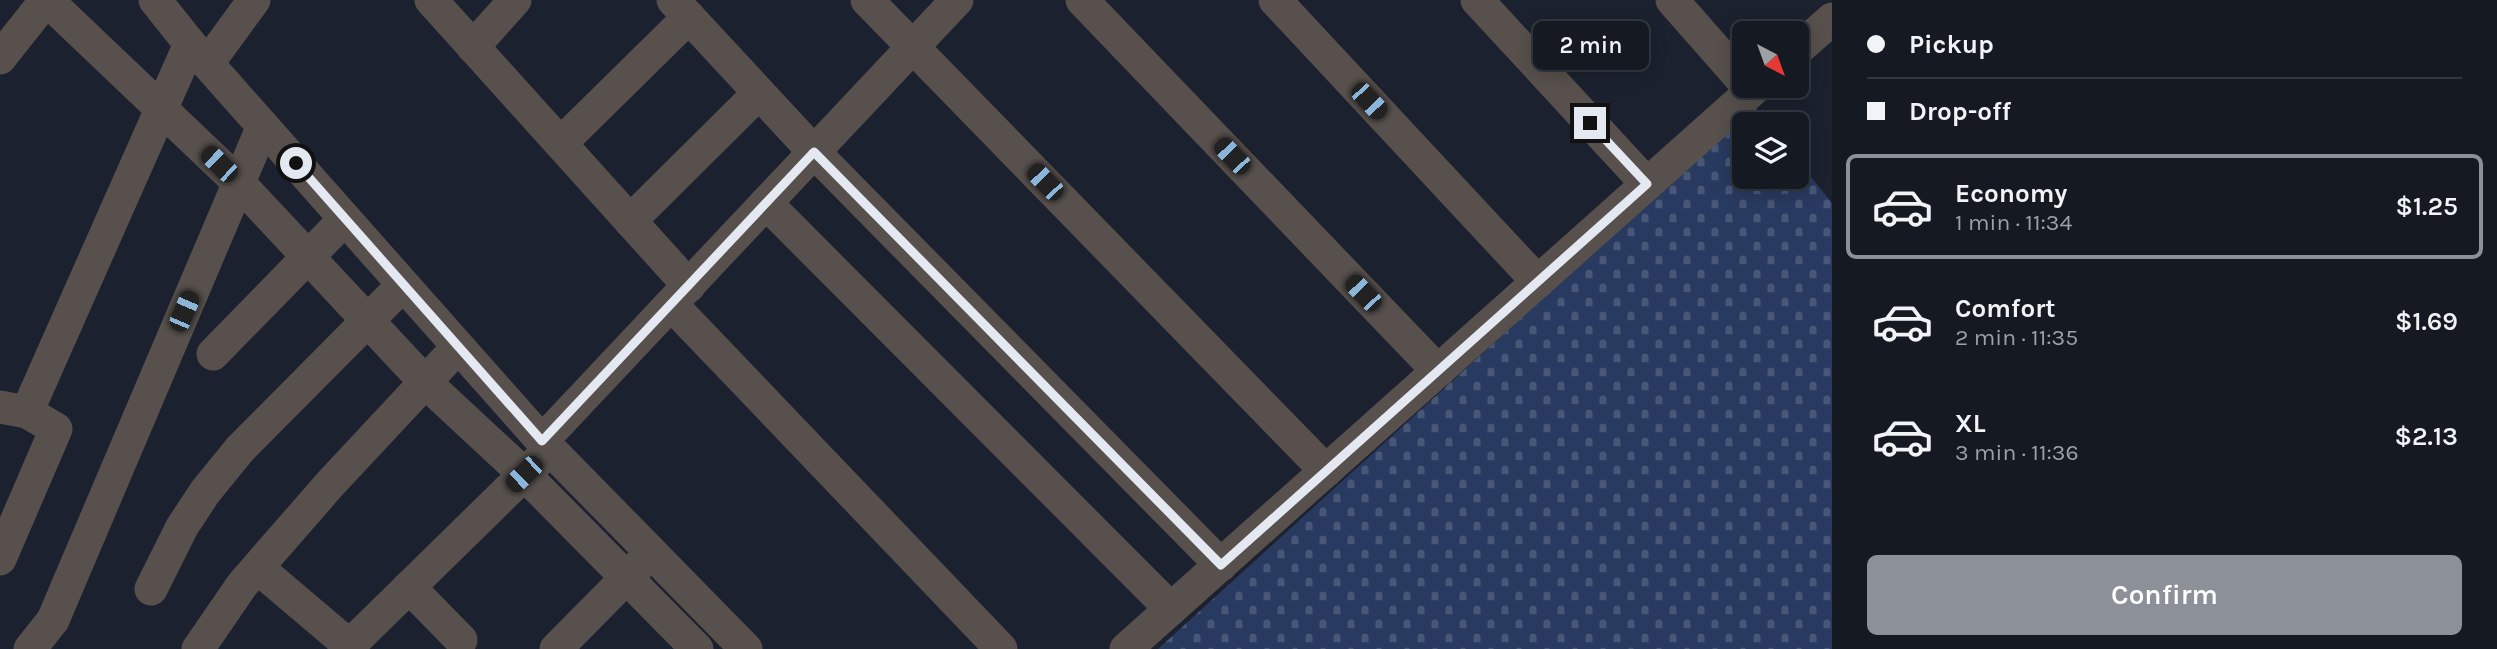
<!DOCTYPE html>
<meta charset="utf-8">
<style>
body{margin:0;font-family:Karla,sans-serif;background:#1d222a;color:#f1f3f6;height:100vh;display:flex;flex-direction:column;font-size:26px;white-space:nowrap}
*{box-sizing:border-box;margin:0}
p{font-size:23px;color:#9da0a5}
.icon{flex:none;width:38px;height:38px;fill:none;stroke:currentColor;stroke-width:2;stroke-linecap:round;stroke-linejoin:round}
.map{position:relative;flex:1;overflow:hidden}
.side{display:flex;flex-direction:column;background:#141922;width:665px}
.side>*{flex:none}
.banner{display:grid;align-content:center;height:154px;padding:0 35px;background:#141922}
.needle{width:46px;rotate:139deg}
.controls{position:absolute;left:1732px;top:21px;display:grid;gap:14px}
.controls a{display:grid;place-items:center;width:77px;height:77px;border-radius:10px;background:#141922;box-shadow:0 4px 18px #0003,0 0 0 2px #333840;font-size:35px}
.end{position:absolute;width:32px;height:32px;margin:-16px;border:9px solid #e4e8f1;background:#111;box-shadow:0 0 0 4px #111}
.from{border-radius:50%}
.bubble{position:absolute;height:49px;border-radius:10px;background:#141922;box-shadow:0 4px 18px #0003,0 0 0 2px #333840;font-size:23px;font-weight:600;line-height:49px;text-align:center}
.car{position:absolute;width:21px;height:42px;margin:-21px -10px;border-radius:9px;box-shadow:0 0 5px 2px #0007;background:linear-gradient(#222 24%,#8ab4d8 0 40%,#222 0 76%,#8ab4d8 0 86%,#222 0)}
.banner b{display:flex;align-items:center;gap:24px;height:66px;font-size:26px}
.banner b+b{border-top:2px solid #333840}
.banner i{width:18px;height:18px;background:#f1f3f6}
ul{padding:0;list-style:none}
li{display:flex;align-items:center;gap:21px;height:105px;margin:0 14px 10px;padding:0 21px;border:4px solid transparent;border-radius:10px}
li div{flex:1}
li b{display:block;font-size:26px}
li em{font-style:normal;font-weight:600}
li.active{border-color:#8c9099}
li>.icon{width:63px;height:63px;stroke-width:1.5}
.cta{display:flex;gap:14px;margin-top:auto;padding:14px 35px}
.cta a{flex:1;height:80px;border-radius:10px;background:#8c9099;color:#fff;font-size:28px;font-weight:600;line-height:80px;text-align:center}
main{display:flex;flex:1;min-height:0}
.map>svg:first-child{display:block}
</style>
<main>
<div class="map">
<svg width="1832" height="649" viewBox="0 0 1832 649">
<defs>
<pattern id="cemetery-stones" width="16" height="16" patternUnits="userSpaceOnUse" patternTransform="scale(1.75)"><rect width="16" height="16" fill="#293a60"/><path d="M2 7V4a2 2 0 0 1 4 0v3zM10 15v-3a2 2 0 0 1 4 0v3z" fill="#485677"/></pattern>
</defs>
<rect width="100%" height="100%" fill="#1b212e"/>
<polygon fill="url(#cemetery-stones)" points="1754,106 1768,124 1745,124 1745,177 1797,177 1797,160 1832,203 1832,649 1158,649"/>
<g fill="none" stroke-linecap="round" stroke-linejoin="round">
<g stroke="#57504c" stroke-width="33">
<polyline points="47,0 238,182 425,382 524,474 697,649"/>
<polyline points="155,0 190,44 542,441 746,649"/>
<polyline points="431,0 689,286"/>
<polyline points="673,0 814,152 1221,565"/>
<polyline points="867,0 1326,471"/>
<polyline points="1082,0 1438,371"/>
<polyline points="1275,0 1538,282"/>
<polyline points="1477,0 1647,184"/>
<polyline points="1672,0 1745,83"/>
<polyline points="473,47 515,0"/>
<polyline points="1797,50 1832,19"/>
<polyline points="0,58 46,0"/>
<polyline points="208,63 254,0"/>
<polyline points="561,143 689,17"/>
<polyline points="766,203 1171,609"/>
<polyline points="630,221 759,93"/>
<polyline points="671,304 1001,649"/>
<polyline points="213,354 345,219"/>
<polyline points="0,407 27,412 56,429 0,559"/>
<polyline points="27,412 190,44"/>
<polyline points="542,441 957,0"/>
<polyline points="258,568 350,646"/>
<polyline points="409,587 461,640"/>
<polyline points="151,589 182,527 205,492 240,449 403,285"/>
<polyline points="30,649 53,620 263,126"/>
<polyline points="198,649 242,585 330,484 458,347"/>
<polyline points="346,649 541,458"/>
<polyline points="556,649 640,564"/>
<polyline points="1126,649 1757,86"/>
</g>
</g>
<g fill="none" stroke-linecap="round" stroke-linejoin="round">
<polyline stroke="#e4e8f1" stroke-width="9" points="296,163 542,441 814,152 1221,565 1647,184 1590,123"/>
</g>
</svg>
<div class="controls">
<a><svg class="needle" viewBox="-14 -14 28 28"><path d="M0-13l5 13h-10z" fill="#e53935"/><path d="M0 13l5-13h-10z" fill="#9da0a5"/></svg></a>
<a><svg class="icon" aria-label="layers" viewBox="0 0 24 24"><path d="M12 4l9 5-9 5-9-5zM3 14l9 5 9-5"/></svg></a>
</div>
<i class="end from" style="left:296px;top:163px"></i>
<i class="end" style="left:1590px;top:123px"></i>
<div class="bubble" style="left:1533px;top:21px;width:116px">2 min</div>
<i class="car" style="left:1369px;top:101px;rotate:137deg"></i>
<i class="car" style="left:1232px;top:156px;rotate:316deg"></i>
<i class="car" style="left:219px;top:164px;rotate:314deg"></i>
<i class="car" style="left:1045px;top:182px;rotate:316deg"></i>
<i class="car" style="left:1363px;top:293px;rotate:316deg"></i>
<i class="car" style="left:184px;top:311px;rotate:23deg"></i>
<i class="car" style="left:524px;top:474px;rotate:226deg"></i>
</div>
<section class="side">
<div class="banner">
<b><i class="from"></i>Pickup</b>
<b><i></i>Drop-off</b>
</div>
<ul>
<li class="active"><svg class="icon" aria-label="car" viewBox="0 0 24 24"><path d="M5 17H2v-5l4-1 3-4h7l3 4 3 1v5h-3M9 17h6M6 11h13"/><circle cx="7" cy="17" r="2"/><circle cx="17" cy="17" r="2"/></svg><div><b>Economy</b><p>1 min · 11:34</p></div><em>$1.25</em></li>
<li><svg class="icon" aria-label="car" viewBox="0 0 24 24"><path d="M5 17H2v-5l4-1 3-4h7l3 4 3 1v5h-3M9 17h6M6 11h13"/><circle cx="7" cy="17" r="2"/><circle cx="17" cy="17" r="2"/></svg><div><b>Comfort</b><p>2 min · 11:35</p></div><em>$1.69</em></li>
<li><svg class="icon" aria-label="car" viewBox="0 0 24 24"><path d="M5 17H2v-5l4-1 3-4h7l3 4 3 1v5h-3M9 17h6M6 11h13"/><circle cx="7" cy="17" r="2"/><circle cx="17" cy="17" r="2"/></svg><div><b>XL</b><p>3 min · 11:36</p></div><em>$2.13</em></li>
</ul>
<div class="cta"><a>Confirm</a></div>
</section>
</main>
